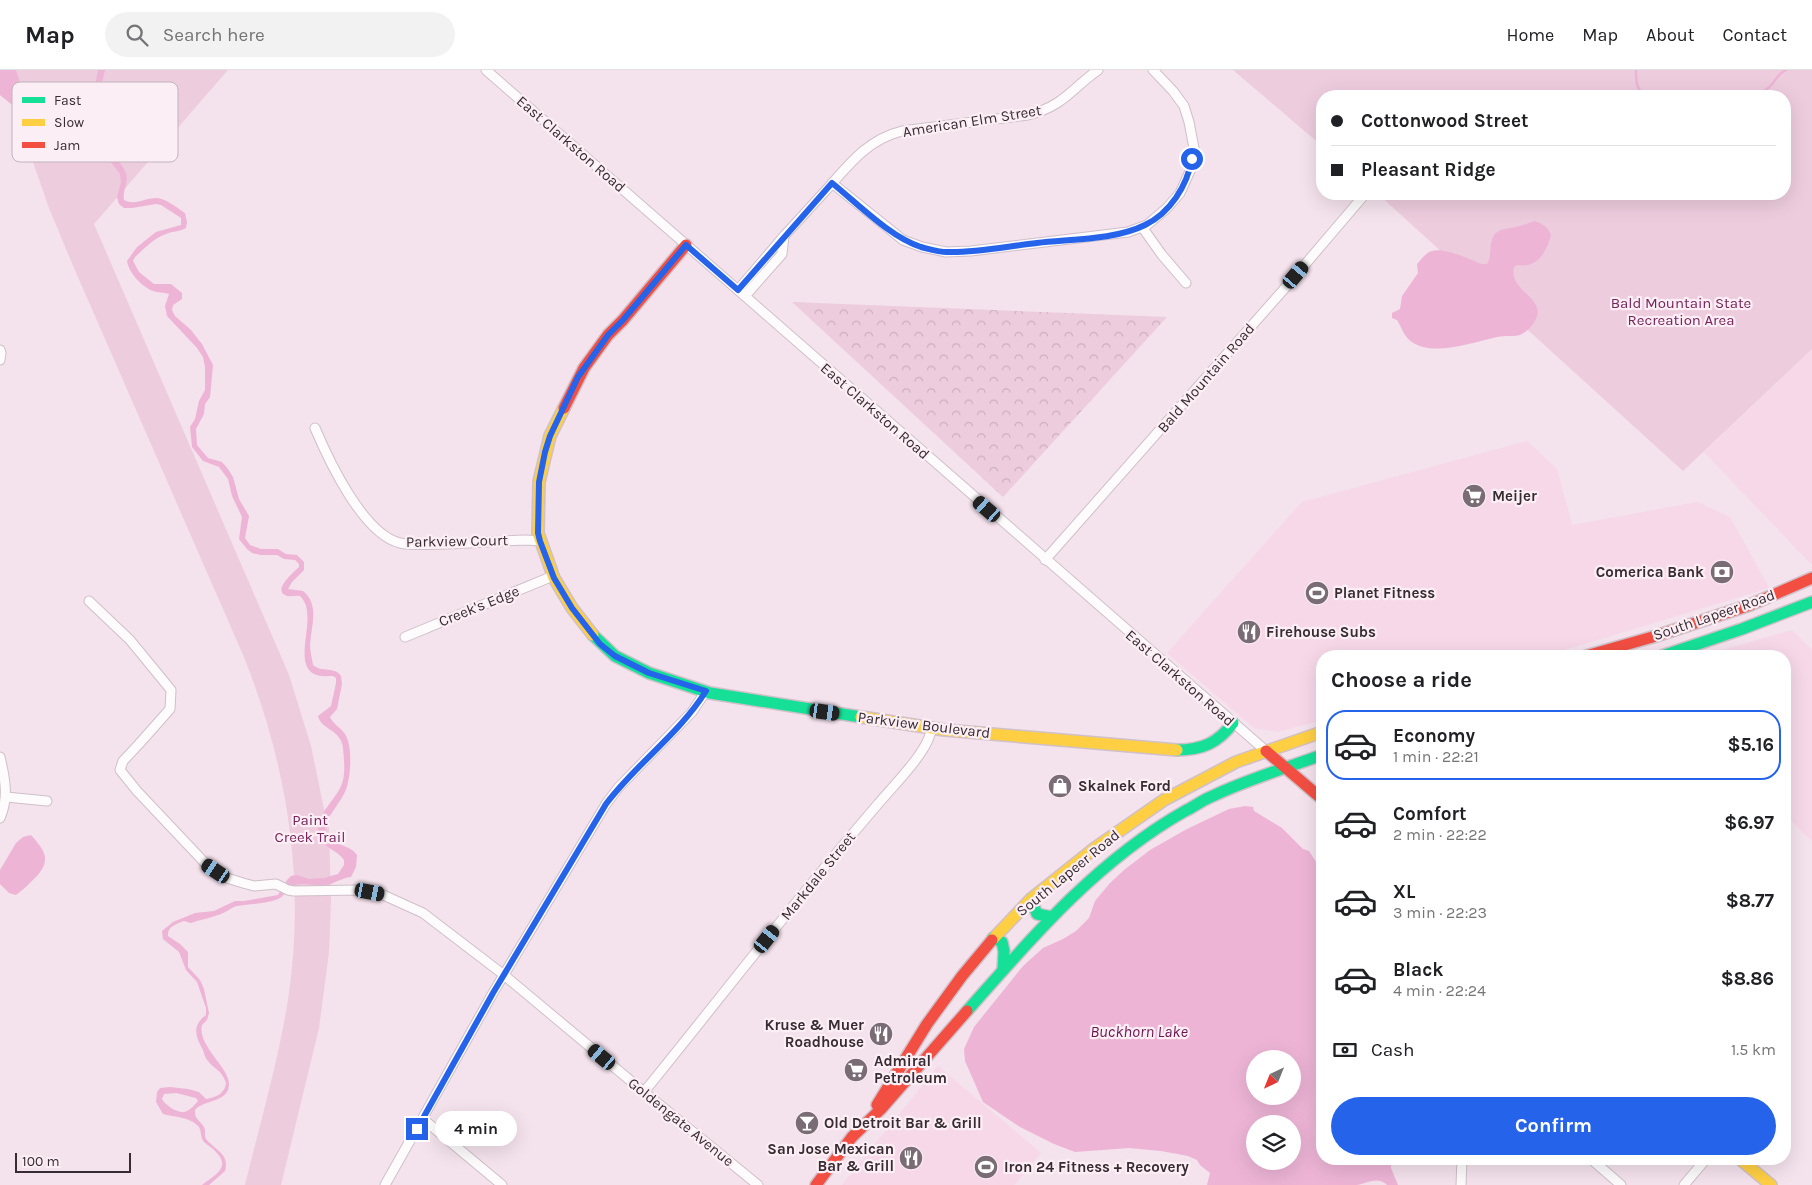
<!DOCTYPE html>
<meta charset="utf-8">
<style>
body{margin:0;font-family:Karla,sans-serif;background:#f2f2f2;color:#202124;height:100vh;display:flex;flex-direction:column;font-size:19px;white-space:nowrap}
*{box-sizing:border-box;margin:0}
p{font-size:16px;color:#757577}
.icon{flex:none;width:28px;height:28px;fill:none;stroke:currentColor;stroke-width:2;stroke-linecap:round;stroke-linejoin:round}
.map{position:relative;flex:1;overflow:hidden}
.details{position:absolute;left:1316px;top:580px;width:475px;height:515px;display:flex;flex-direction:column;background:#fff;border-radius:20px;box-shadow:0 5px 20px #0002}
.details>*{flex:none}
.hud{position:absolute;left:1316px;top:20px;width:475px;height:110px;border-radius:20px;box-shadow:0 5px 20px #0002;display:grid;align-content:center;height:110px;padding:0 15px;background:#fff}
.needle{width:32px;rotate:223deg}
.fabs{position:absolute;left:1246px;top:980px;display:grid;gap:10px}
.fabs a{display:grid;place-items:center;width:55px;height:55px;border-radius:50%;background:#fff;box-shadow:0 5px 20px #0002;font-size:25px}
.scale{position:absolute;left:15px;bottom:12px;width:116px;box-sizing:border-box;padding-left:5px;border:2px solid #382c33;border-top:0;font-size:14px;line-height:18px;white-space:nowrap;color:#382c33;-webkit-text-stroke:4px #fceef5;paint-order:stroke}
.end{position:absolute;width:22px;height:22px;margin:-11px;border:6px solid #2563eb;background:#fff;box-shadow:0 0 0 2px #fff}
.from{border-radius:50%}
.bubble{position:absolute;height:35px;border-radius:18px;background:#fff;box-shadow:0 5px 20px #0002;font-size:16px;font-weight:700;line-height:35px;text-align:center}
.car{position:absolute;width:15px;height:30px;margin:-15px -8px;border-radius:6px;box-shadow:0 0 4px 1px #0007;background:linear-gradient(#222 24%,#8ab4d8 0 40%,#222 0 76%,#8ab4d8 0 86%,#222 0)}
.hud b{display:flex;align-items:center;gap:18px;height:48px;font-size:19px}
.hud b+b{border-top:1px solid #e0e0e0}
.hud i{width:12px;height:12px;background:#202124}
ul{padding:0;list-style:none}
li{display:flex;align-items:center;gap:15px;height:70px;margin:0 10px 8px;padding:0 5px;border:2px solid transparent;border-radius:20px}
li div{flex:1}
li b{display:block;font-size:19px}
li em{font-style:normal;font-weight:700}
li.selected{border-color:#2563eb}
li>.icon{width:45px;height:45px;stroke-width:1.5}
h2{padding:0 15px;font-size:22px;line-height:60px}
.pay{display:flex;align-items:center;gap:12px;height:55px;padding:0 15px;font-size:19px}
.pay p{margin-inline-start:auto}
.cta{display:flex;gap:10px;margin-top:auto;padding:10px 15px}
.cta a{flex:1;height:58px;border-radius:30px;background:#2563eb;color:#fff;font-size:20px;font-weight:700;line-height:58px;text-align:center}
header{display:flex;align-items:center;gap:30px;box-sizing:border-box;height:70px;padding:0 25px;background:#fff;border-bottom:1px solid #e0e0e0}
header strong{font-size:24px}
nav{display:flex;gap:28px;margin-inline-start:auto;font-size:18px}
.search{width:350px;height:45px;background:#f2f2f2;display:flex;align-items:center;gap:12px;box-sizing:border-box;padding:0 18px;border-radius:28px;color:#757577;font-size:19px}
.map>svg:first-child{display:block}
</style>
<header>
<strong>Map</strong>
<div class="search"><svg class="icon" aria-label="search" viewBox="0 0 24 24"><circle cx="10" cy="10" r="6"/><path d="M15 15l6 6"/></svg>Search here</div>
<nav><a>Home</a><a>Map</a><a>About</a><a>Contact</a></nav>
</header>
<div class="map">
<svg width="1812" height="1115" viewBox="0 0 1812 1115">
<defs>
<pattern id="forest-crowns" width="20" height="18" patternUnits="userSpaceOnUse" patternTransform="scale(1.25)"><rect width="20" height="18" fill="#edccde"/><path d="M2 6a3 3 0 1 1 6 0M12 15a3 3 0 1 1 6 0" fill="none" stroke="#ccafbf"/></pattern>
</defs>
<rect width="100%" height="100%" fill="#f4e2ec"/>
<g fill="#f6d8e9">
<polygon points="1812,279 1812,494 1811,494 1704,382"/>
<polygon points="1527,371 1557,399 1572,455 1697,432 1730,447 1769,518 1545,586 1322,586 1322,650 1278,662 1254,658 1167,583 1302,432"/>
<polygon points="1792,560 1812,580 1812,771 1785,745 1785,586 1701,586"/>
<polygon points="938,996 1041,1083 1014,1115 842,1115"/>
</g>
<g fill="#edccde">
<path d="M12,0H228L94,154L289,605L311,676L324,739L329,758L331,832L329,882L319,958L281,1115H245C260,1054 278,992 288,930C306,812 288,698 244,587L74,198L49,138L19,52L28,49Z"/>
<polygon points="1233,0 1812,0 1812,279 1683,401 1378,124 1785,124 1785,26 1322,26 1322,76"/>
</g>
<polygon fill="url(#forest-crowns)" points="792,232 1167,247 1003,427"/>
<g fill="#edb4d6" fill-rule="evenodd">
<polygon points="0,0 16,0 28,41 22,43 0,25"/>
<path d="M98,0H105L100,21L104,70C108,83 121,90 126,103C129,113 122,121 124,130C135,136 145,128 156,128C166,128 177,138 185,143L187,152L186,158C179,162 173,161 166,164C154,168 145,178 135,187L133,191L139,202L154,214H171L182,223V229L173,235L172,240L175,246L191,260L202,274L213,295L210,327L205,334L204,344L196,359L197,375L208,388L222,392L228,399L233,407L239,429L249,446L245,468L250,475L261,479H278L286,484L297,485L304,492V500L292,512L288,519L303,521C320,535 311,556 310,575C310,581 312,589 313,595C322,603 335,596 341,606L342,614L337,639L330,647C333,654 341,658 345,664C353,676 351,709 345,722C340,732 332,742 326,752C321,777 347,771 357,785L356,797L351,807C341,808 334,814 326,815C316,817 306,812 296,815C286,818 284,827 278,829C265,834 250,834 237,836C232,837 228,841 223,843C213,848 201,849 191,853L184,851C176,854 167,857 168,866L180,874L188,882V897L200,910L204,919L209,943L207,950L202,955C197,975 229,997 229,1014C229,1033 204,1029 195,1040C194,1049 200,1050 204,1057C206,1061 204,1065 206,1069C215,1080 230,1084 225,1101L209,1115H202C216,1104 233,1097 213,1079C211,1077 207,1075 204,1072C200,1067 202,1062 199,1057C191,1047 174,1047 163,1044L156,1032L157,1022L160,1018L170,1017L188,1019L199,1022L206,1029C216,1027 225,1024 226,1013C222,1000 215,1000 208,991C206,989 204,984 203,980C196,967 191,956 206,945V938L197,912L186,900L179,882L163,869L162,861L173,852L195,843L214,841L235,831H244L278,825L287,810L291,806L297,805L309,809L324,808L338,804L344,795V790C338,781 327,779 321,770C309,750 334,733 341,716C346,706 344,689 343,678C341,659 321,660 318,646L331,636L336,613V608L333,606C327,606 320,607 314,604C291,592 320,544 300,526C296,525 291,527 287,526C271,521 294,502 299,497V494L295,490L284,489L277,485H261L252,483L247,479L239,469L242,447L232,426L228,409L219,397L203,391L192,377L190,357L195,349L199,331L205,320V297L203,287L197,278L167,246L165,236L169,224C164,222 158,223 153,221C142,217 129,203 127,191L137,177L156,162L181,155V148L161,135L156,134L132,138H124L119,134L117,127L121,112L120,104L101,79L98,70L94,21ZM176,1023L196,1028L198,1031C195,1035 189,1041 184,1042C177,1043 165,1035 162,1029L164,1024Z"/>
<path d="M1535,151C1543,154 1548,157 1551,165C1546,183 1538,198 1517,195L1514,197C1508,221 1546,227 1536,249C1533,255 1527,262 1520,265C1513,267 1505,265 1497,267C1474,272 1433,287 1412,272C1404,267 1402,258 1397,250L1392,248V243L1400,239L1402,226L1418,203L1417,194C1421,190 1425,183 1432,181C1444,177 1469,189 1481,194H1487C1491,188 1490,181 1491,174C1494,158 1503,160 1515,157C1522,156 1528,153 1535,151Z"/>
<path d="M1245,736L1253,737L1254,741L1282,758L1303,779L1309,781L1322,801V1089H1391V1098L1398,1115H1387C1378,1106 1368,1113 1357,1115H1207L1210,1103L1200,1095L1197,1090L1188,1086L1161,1081L1129,1078L1075,1082L1054,1074L1020,1057L983,1032L965,991L964,979L974,957L1023,896L1043,878L1063,869L1076,861L1089,848L1095,831L1110,813L1124,800L1150,780L1187,759L1229,739ZM1255,989H1292V1026H1255ZM1255,1054H1292V1091H1255Z"/>
<path d="M31,765C44,780 52,789 37,806C30,813 24,819 16,825L9,823L0,814V800L16,773L23,767Z"/>
</g>
<g fill="none" stroke-linecap="round" stroke-linejoin="round">
<g stroke="#edb4d6" stroke-width="2.5">
<path d="M1636,0C1636,11 1636,19 1645,26"/>
<polyline points="1664,26 1674,26"/>
<polyline points="1680,26 1688,26"/>
<path d="M1693,26L1715,23L1730,26L1763,21C1775,17 1774,5 1786,0"/>
</g>
<g stroke="#cfc0c9" stroke-width="11">
<g id="street">
<polyline points="486,0 1266,681"/>
<polyline points="832,113 903,170 922,177 946,182 971,181 1128,162 1147,155 1167,138 1180,123 1190,101 1194,78 1189,52 1184,36 1173,21 1153,0"/>
<polyline points="1142,157 1162,185 1186,213"/>
<path d="M784,166C799,150 814,133 829,117C850,93 869,69 902,61L1028,45C1064,36 1071,19 1098,0"/>
<polyline points="738,220 784,166 782,184 745,226"/>
<polyline points="0,280 1,283 0,290"/>
<path d="M315,358C329,391 363,464 400,473C414,476 431,474 446,474C473,473 499,471 526,470L540,471"/>
<polyline points="1045,490 1285,218 1365,124"/>
<polyline points="89,531 130,570 171,620 170,639 139,674 123,691 120,700 137,721 205,793 227,808 243,813 254,816 276,814 288,820 294,821 359,820 381,824 423,843 504,905 644,1022 758,1115"/>
<polyline points="405,567 553,506"/>
<path d="M0,687C5,708 9,728 0,748"/>
<polyline points="6,727 47,731"/>
<path d="M644,1022C722,926 797,828 878,734C892,717 931,679 931,658"/>
<polyline points="423,1049 502,1115"/>
<polyline points="1591,1089 1621,1115"/>
<polyline points="385,1115 493,923 606,734 618,718 692,642 706,621"/>
<polyline points="1461,1115 1462,1089"/>
<polyline points="1684,1115 1706,1089"/>
</g>
</g>
<g stroke="#cfc0c9" stroke-width="14">
<g id="fast">
<polyline points="593,565 615,586 649,603 710,623 861,647"/>
<polyline points="1662,586 1742,559 1812,532"/>
<path d="M1177,680C1202,680 1218,673 1233,653"/>
<polyline points="1031,829 1037,844 1052,847"/>
<polyline points="993,868 1002,872 1004,881 1003,900"/>
<path d="M967,941C1032,867 1098,790 1185,741C1195,736 1204,729 1215,725C1249,709 1286,698 1322,685"/>
</g>
</g>
<g stroke="#cfc0c9" stroke-width="14">
<g id="slow">
<polyline points="564,338 550,366 539,412 538,463 554,508 572,538 593,565"/>
<polyline points="861,647 945,660 1177,680"/>
<polyline points="992,870 1031,829 1095,778 1164,730 1236,692 1322,662"/>
<polyline points="1740,1089 1771,1115"/>
</g>
</g>
<g stroke="#cfc0c9" stroke-width="14">
<g id="jam">
<polyline points="564,338 584,298 608,265 623,250 686,175"/>
<polyline points="1586,586 1656,566 1750,535 1812,508"/>
<polyline points="1266,681 1322,729"/>
<polyline points="877,1035 927,954 962,906 992,870"/>
<polyline points="816,1115 852,1067 882,1038 967,941"/>
</g>
</g>
<use href="#street" stroke="#fdfbfc" stroke-width="9"/>
<use href="#fast" stroke="#16e098" stroke-width="11"/>
<use href="#slow" stroke="#ffcf43" stroke-width="11"/>
<use href="#jam" stroke="#f24e42" stroke-width="11"/>
</g>
<g fill="none" stroke-linecap="round" stroke-linejoin="round">
<path stroke="#2563eb" stroke-width="6" d="M417,1059L493,923L606,734C636,694 679,664 706,621L649,603L615,586L600,574L572,538L554,508L540,471L538,463L539,412L545,382L550,366L578,307L608,265L623,250L686,175L738,220L832,113C858,134 890,167 921,177C929,179 939,182 947,182C977,183 1008,176 1037,173C1071,169 1115,170 1145,155C1170,143 1187,116 1192,89"/>
</g>
<defs>
<g id="supermarket-disc" transform="scale(1.25)"><circle r="9.5" fill="#7a6c74" stroke="#fceef5"/><path d="M-6-5.5h2.5l.6 2H6L4.5 2H-2.5L-4.4-4H-6ZM-1.5 3.2a1.3 1.3 0 1 0 .1 0ZM3 3.2a1.3 1.3 0 1 0 .1 0Z" fill="#fff"/></g>
<g id="bank-disc" transform="scale(1.25)"><circle r="9.5" fill="#7a6c74" stroke="#fceef5"/><path d="M-6-4H6V4H-6ZM0-2.3a2.3 2.3 0 1 0 0 4.6a2.3 2.3 0 1 0 0-4.6Z" fill="#fff"/></g>
<g id="stadium-disc" transform="scale(1.25)"><circle r="9.5" fill="#7a6c74" stroke="#fceef5"/><path d="M0-5a6.5 5 0 1 0 0 10a6.5 5 0 1 0 0-10ZM-3.5-1.8h7v3.6h-7Z" fill="#fff"/></g>
<g id="restaurant-disc" transform="scale(1.25)"><circle r="9.5" fill="#7a6c74" stroke="#fceef5"/><path d="M-5-6h1v4h1v-4h1v4h1v-4h1v5L-1.5 .5V6h-2V.5L-5-1ZM5-6V6H3V1.5H1.5Q1.5-4 5-6Z" fill="#fff"/></g>
<g id="shop-disc" transform="scale(1.25)"><circle r="9.5" fill="#7a6c74" stroke="#fceef5"/><path d="M-5-2.5h2.3a2.7 3.5 0 0 1 5.4 0H5L5.5 6h-11ZM-1.5-2.5h3a1.5 2.3 0 0 0-3 0Z" fill="#fff"/></g>
<g id="bar-disc" transform="scale(1.25)"><circle r="9.5" fill="#7a6c74" stroke="#fceef5"/><path d="M-6-5H6L.8 .8V4.5H3.5V6h-7V4.5H-.8V.8Z" fill="#fff"/></g>
</defs>
<g fill-rule="evenodd">
<use href="#supermarket-disc" x="1474" y="426"/>
<use href="#bank-disc" x="1722" y="502"/>
<use href="#stadium-disc" x="1317" y="523"/>
<use href="#restaurant-disc" x="1249" y="562"/>
<use href="#shop-disc" x="1060" y="716"/>
<use href="#restaurant-disc" x="881" y="964"/>
<use href="#supermarket-disc" x="856" y="1000"/>
<use href="#bar-disc" x="807" y="1053"/>
<use href="#restaurant-disc" x="911" y="1088"/>
<use href="#stadium-disc" x="986" y="1097"/>
</g>
<g text-anchor="middle" stroke-width="4.5" stroke-linejoin="round" paint-order="stroke">
<g font-size="15" fill="#382c33" stroke="#fceef5">
<text transform="translate(972 51) rotate(-9)" y="5">American Elm Street</text>
<text transform="translate(571 74) rotate(41)" y="5">East Clarkston Road</text>
<text transform="translate(1206 308) rotate(-49)" y="5">Bald Mountain Road</text>
<text transform="translate(875 341) rotate(41)" y="5">East Clarkston Road</text>
<text transform="translate(457 471) rotate(-1)" y="5">Parkview Court</text>
<text transform="translate(479 536) rotate(-22)" y="5">Creek's Edge</text>
<text transform="translate(1714 545) rotate(-19)" y="5">South Lapeer Road</text>
<text transform="translate(1180 608) rotate(41)" y="5">East Clarkston Road</text>
<text transform="translate(924 655) rotate(7)" y="5">Parkview Boulevard</text>
<text transform="translate(1068 803) rotate(-39)" y="5">South Lapeer Road</text>
<text transform="translate(818 806) rotate(-51)" y="5">Markdale Street</text>
<text transform="translate(681 1052) rotate(39)" y="5">Goldengate Avenue</text>
</g>
<g font-size="15" fill="#77245b" stroke="#fceef5">
<text x="1681" y="238">Bald Mountain State<tspan x="1681" dy="17">Recreation Area</tspan></text>
<text x="310" y="755">Paint<tspan x="310" dy="17">Creek Trail</tspan></text>
</g>
<g font-size="15" font-weight="bold" fill="#382c33" stroke="#fceef5" text-anchor="start">
<text x="1492" y="431">Meijer</text>
<text x="1704" y="507" text-anchor="end">Comerica Bank</text>
<text x="1334" y="528">Planet Fitness</text>
<text x="1266" y="567">Firehouse Subs</text>
<text x="1078" y="721">Skalnek Ford</text>
<text x="864" y="960" text-anchor="end">Kruse &amp; Muer<tspan x="864" dy="17">Roadhouse</tspan></text>
<text x="874" y="996">Admiral<tspan x="874" dy="17">Petroleum</tspan></text>
<text x="824" y="1058">Old Detroit Bar &amp; Grill</text>
<text x="894" y="1084" text-anchor="end">San Jose Mexican<tspan x="894" dy="17">Bar &amp; Grill</tspan></text>
<text x="1004" y="1102">Iron 24 Fitness + Recovery</text>
</g>
<g font-size="16" font-style="italic" fill="#6a164f" stroke="#fceef5">
<text x="1139" y="967">Buckhorn Lake</text>
</g>
</g>
<rect x="12" y="12" width="166" height="80" rx="8" fill="#fceef5" stroke="#c1b4bb" stroke-width="1"/>
<rect x="22" y="27" width="23" height="6" fill="#16e098"/>
<rect x="22" y="49" width="23" height="7" fill="#ffcf43"/>
<rect x="22" y="72" width="23" height="6" fill="#f24e42"/>
<g font-size="14" fill="#382c33">
<text x="54" y="35">Fast</text>
<text x="54" y="57">Slow</text>
<text x="54" y="80">Jam</text>
</g>
</svg>
<div class="fabs">
<a><svg class="needle" viewBox="-14 -14 28 28"><path d="M0-13l5 13h-10z" fill="#e53935"/><path d="M0 13l5-13h-10z" fill="#757577"/></svg></a>
<a><svg class="icon" aria-label="layers" viewBox="0 0 24 24"><path d="M12 4l9 5-9 5-9-5zM3 14l9 5 9-5"/></svg></a>
</div>
<div class="scale">100 m</div>
<i class="end from" style="left:1192px;top:89px"></i>
<i class="end" style="left:417px;top:1059px"></i>
<div class="bubble" style="left:435px;top:1041px;width:82px">4 min</div>
<i class="car" style="left:1296px;top:205px;rotate:40deg"></i>
<i class="car" style="left:987px;top:439px;rotate:311deg"></i>
<i class="car" style="left:825px;top:642px;rotate:98deg"></i>
<i class="car" style="left:216px;top:801px;rotate:304deg"></i>
<i class="car" style="left:370px;top:822px;rotate:101deg"></i>
<i class="car" style="left:767px;top:869px;rotate:38deg"></i>
<i class="car" style="left:602px;top:987px;rotate:310deg"></i>
<div class="hud">
<b><i class="from"></i>Cottonwood Street</b>
<b><i></i>Pleasant Ridge</b>
</div>
<section class="details">
<h2>Choose a ride</h2>
<ul>
<li class="selected"><svg class="icon" aria-label="car" viewBox="0 0 24 24"><path d="M5 17H2v-5l4-1 3-4h7l3 4 3 1v5h-3M9 17h6M6 11h13"/><circle cx="7" cy="17" r="2"/><circle cx="17" cy="17" r="2"/></svg><div><b>Economy</b><p>1 min · 22:21</p></div><em>$5.16</em></li>
<li><svg class="icon" aria-label="car" viewBox="0 0 24 24"><path d="M5 17H2v-5l4-1 3-4h7l3 4 3 1v5h-3M9 17h6M6 11h13"/><circle cx="7" cy="17" r="2"/><circle cx="17" cy="17" r="2"/></svg><div><b>Comfort</b><p>2 min · 22:22</p></div><em>$6.97</em></li>
<li><svg class="icon" aria-label="car" viewBox="0 0 24 24"><path d="M5 17H2v-5l4-1 3-4h7l3 4 3 1v5h-3M9 17h6M6 11h13"/><circle cx="7" cy="17" r="2"/><circle cx="17" cy="17" r="2"/></svg><div><b>XL</b><p>3 min · 22:23</p></div><em>$8.77</em></li>
<li><svg class="icon" aria-label="car" viewBox="0 0 24 24"><path d="M5 17H2v-5l4-1 3-4h7l3 4 3 1v5h-3M9 17h6M6 11h13"/><circle cx="7" cy="17" r="2"/><circle cx="17" cy="17" r="2"/></svg><div><b>Black</b><p>4 min · 22:24</p></div><em>$8.86</em></li>
</ul>
<div class="pay"><svg class="icon" aria-label="cash" viewBox="0 0 24 24"><path d="M3 7h18v10H3z"/><circle cx="12" cy="12" r="2"/></svg>Cash<p>1.5 km</p></div>
<div class="cta"><a>Confirm</a></div>
</section>
</div>
